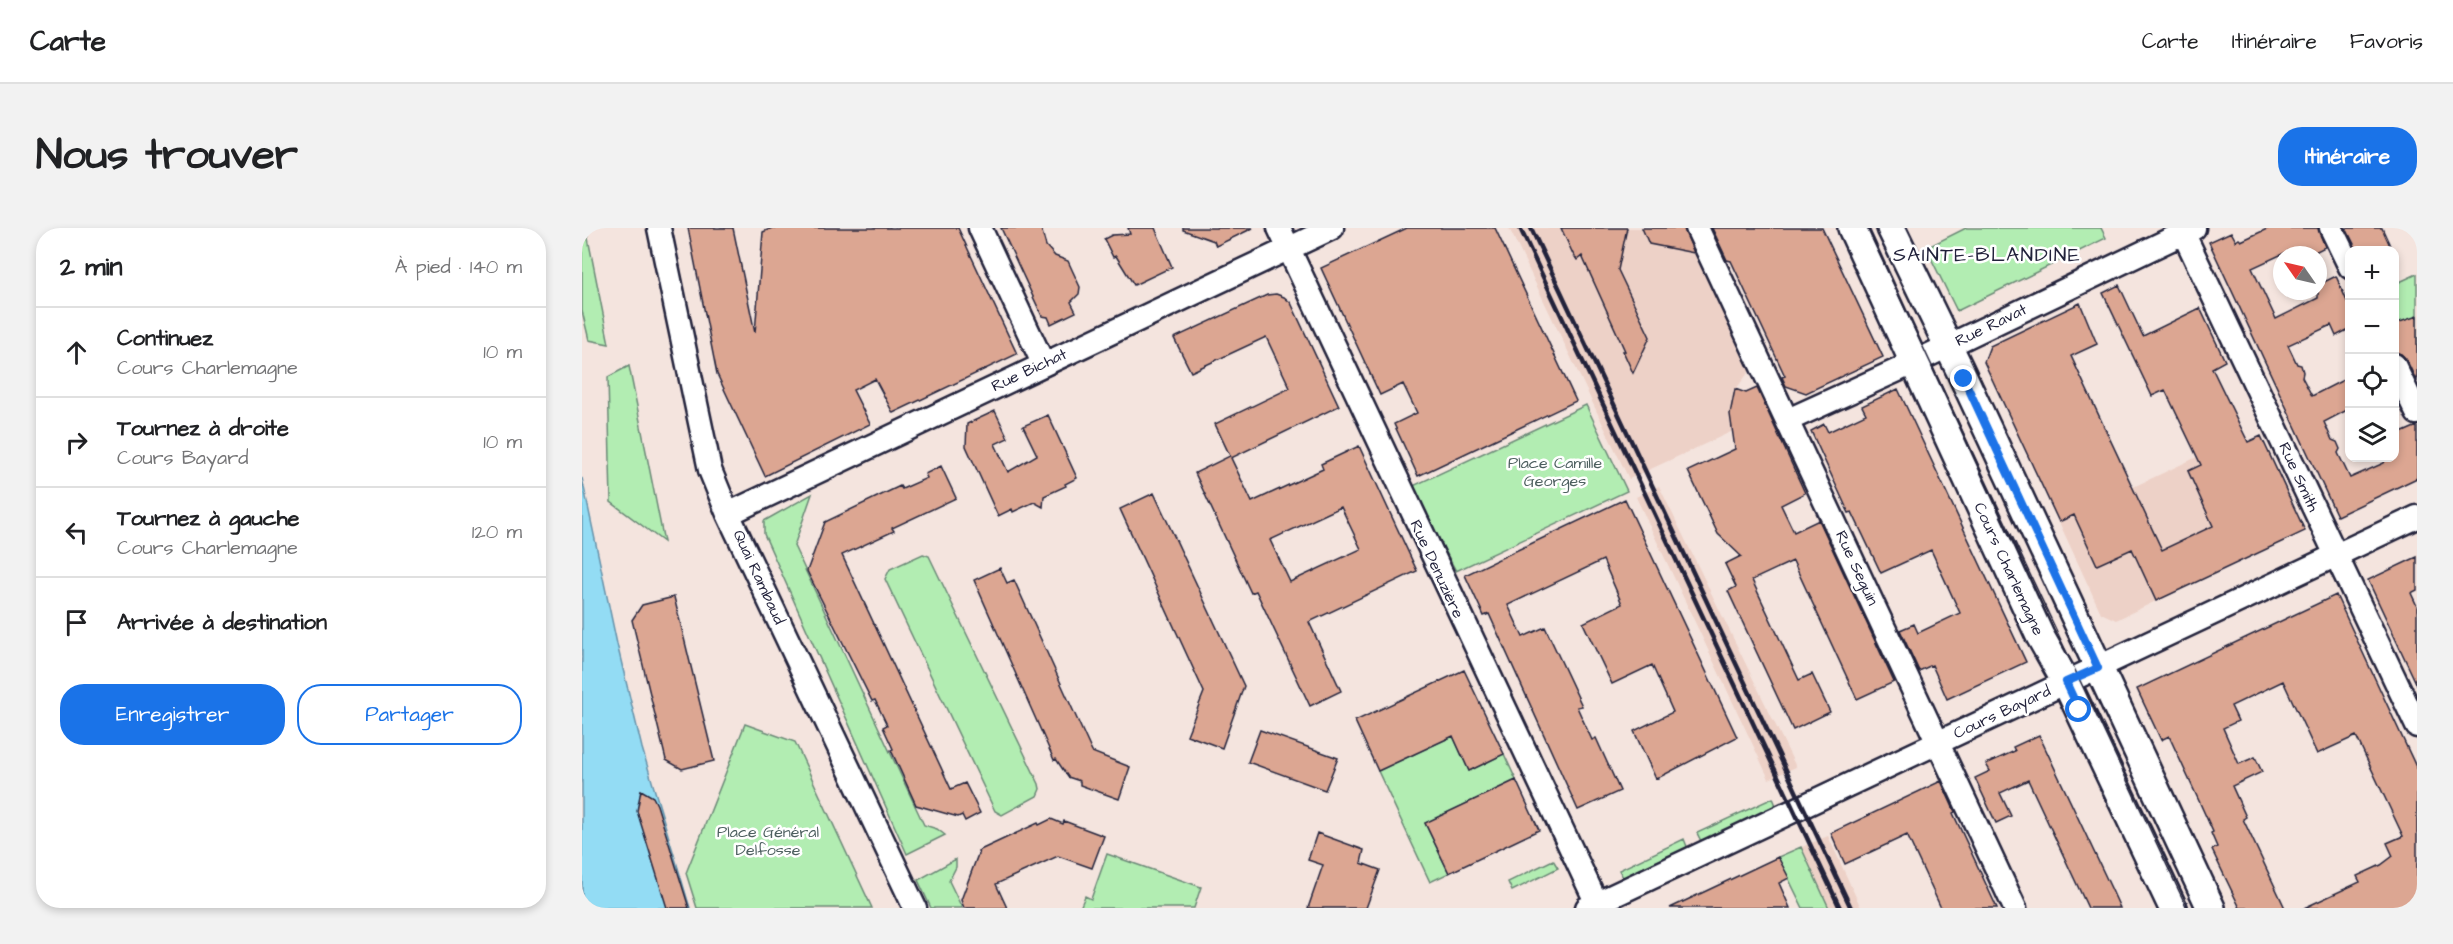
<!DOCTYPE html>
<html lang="fr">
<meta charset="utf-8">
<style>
body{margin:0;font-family:"Architects Daughter",sans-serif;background:#f2f2f2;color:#202124}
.controls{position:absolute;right:18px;top:18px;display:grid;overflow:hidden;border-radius:12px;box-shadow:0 3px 9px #0003}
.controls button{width:54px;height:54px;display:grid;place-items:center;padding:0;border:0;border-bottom:2px solid #e0e0e0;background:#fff;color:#202124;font:30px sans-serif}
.compass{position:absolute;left:1691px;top:18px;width:54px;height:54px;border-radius:50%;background:#fff;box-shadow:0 3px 9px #0003;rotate:304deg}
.stop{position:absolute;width:18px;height:18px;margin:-14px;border:4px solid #1a73e8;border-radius:50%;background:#fff}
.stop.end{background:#1a73e8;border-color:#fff;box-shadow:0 2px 6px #0008}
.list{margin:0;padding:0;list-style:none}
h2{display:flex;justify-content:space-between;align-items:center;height:78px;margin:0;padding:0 24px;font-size:26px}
h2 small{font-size:20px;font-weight:400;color:#757577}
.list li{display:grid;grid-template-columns:39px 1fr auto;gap:18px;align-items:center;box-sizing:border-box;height:90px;padding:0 24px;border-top:2px solid #e0e0e0}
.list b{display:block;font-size:22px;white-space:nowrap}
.list p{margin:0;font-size:20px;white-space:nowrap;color:#757577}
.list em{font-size:20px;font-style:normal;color:#757577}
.actions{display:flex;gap:12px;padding:18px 24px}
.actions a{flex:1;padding:14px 0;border:2px solid #1a73e8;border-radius:24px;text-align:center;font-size:21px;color:#1a73e8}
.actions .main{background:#1a73e8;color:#fff}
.icon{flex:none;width:33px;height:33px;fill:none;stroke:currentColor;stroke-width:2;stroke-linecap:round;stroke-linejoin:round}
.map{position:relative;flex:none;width:1835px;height:680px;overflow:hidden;border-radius:24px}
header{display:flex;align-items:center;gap:36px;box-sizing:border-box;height:84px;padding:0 30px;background:#fff;border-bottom:2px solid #e0e0e0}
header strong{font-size:28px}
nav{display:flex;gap:33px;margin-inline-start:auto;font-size:21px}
.intro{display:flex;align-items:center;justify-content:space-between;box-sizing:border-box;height:144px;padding:0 36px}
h1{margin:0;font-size:42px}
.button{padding:15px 27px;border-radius:24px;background:#1a73e8;color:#fff;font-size:21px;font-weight:700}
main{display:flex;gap:36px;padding:0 36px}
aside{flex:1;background:#fff;border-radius:24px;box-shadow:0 3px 9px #0003}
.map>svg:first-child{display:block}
</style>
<header>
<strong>Carte</strong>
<nav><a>Carte</a><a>Itinéraire</a><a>Favoris</a></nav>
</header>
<div class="intro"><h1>Nous trouver</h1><a class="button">Itinéraire</a></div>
<main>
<aside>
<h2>2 min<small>À pied · 140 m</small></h2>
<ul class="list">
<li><svg class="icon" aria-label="ahead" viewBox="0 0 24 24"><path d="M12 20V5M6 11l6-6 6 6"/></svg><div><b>Continuez</b><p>Cours Charlemagne</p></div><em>10 m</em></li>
<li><svg class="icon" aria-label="right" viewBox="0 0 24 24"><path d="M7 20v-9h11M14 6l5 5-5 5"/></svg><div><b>Tournez à droite</b><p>Cours Bayard</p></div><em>10 m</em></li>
<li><svg class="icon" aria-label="left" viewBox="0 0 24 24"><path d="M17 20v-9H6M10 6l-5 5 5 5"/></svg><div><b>Tournez à gauche</b><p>Cours Charlemagne</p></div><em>120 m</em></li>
<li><svg class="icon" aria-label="arrive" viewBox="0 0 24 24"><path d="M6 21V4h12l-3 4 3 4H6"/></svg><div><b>Arrivée à destination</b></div></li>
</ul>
<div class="actions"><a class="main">Enregistrer</a><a>Partager</a></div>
</aside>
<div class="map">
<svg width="1835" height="680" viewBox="0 0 1835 680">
<rect width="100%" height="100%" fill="#f4e4de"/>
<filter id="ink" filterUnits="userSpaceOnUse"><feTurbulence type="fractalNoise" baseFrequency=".0167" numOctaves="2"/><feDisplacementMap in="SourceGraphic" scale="12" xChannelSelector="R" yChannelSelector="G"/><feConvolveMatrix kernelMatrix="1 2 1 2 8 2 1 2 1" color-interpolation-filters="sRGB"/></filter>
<g filter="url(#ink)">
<path fill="#edd1c7" d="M 927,0 L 1103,0 L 1169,141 L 1154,161 L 1164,165 L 1178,159 L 1190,185 L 1047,251 Z
M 1615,229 L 1619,237 L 1606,244 L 1650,337 L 1534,392 L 1519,385 L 1477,294 Z
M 1077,258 L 1214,539 L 1187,551 L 1054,269 Z
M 1246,608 L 1279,680 L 1221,680 L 1196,629 Z"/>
<path fill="#b2edb2" stroke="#6a8876" stroke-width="1.5" d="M 0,0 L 4,0 L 27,116 L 7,112 L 0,83 Z
M 1384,0 L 1519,0 L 1524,10 L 1375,83 L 1344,20 Z
M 1835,46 L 1835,122 L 1821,128 C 1810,105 1813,81 1813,56 Z
M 47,138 L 82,314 L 29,274 L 26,149 Z
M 1004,177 L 1045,263 L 874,343 L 829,259 Z
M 230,266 L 212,318 L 342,597 L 355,601 L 363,607 L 325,626 L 182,306 L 182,293 Z
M 341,326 L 347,328 L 457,556 L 458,561 L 455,568 L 420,587 L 413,583 L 303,351 L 308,341 Z
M 163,496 L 213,514 L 290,680 L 115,680 L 104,645 Z
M 871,508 L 887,543 L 922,526 L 934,552 L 843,595 L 867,645 L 848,654 L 796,543 Z
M 1191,570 L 1195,580 L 1120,615 L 1115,605 Z
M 1102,611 L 1106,621 L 1042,651 L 1037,642 Z
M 1219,619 L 1247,680 L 1221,680 L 1196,629 Z
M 525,626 L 619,659 L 612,680 L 498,680 L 503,668 L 509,671 Z
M 374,631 L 374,639 L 367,653 L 380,680 L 349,680 L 336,652 Z
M 971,632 L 976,640 L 930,663 L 926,654 Z"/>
<path fill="#93dcf4" stroke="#6692aa" stroke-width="1.5" d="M 0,250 L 35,416 L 60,520 L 108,680 L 0,680 Z"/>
<path fill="#dca692" stroke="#22223b" stroke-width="1.5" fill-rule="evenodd" d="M 106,0 L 151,0 L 173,105 L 181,4 L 190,0 L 376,0 L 435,126 L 311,185 L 293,151 L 271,162 L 288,196 L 183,248 L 135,146 Z
M 419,0 L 459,0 L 464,18 L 473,28 L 486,33 L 498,59 L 497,66 L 489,74 L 494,84 L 469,96 L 466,89 L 460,88 Z
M 546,0 L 573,0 L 590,39 L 552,57 L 534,28 L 531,29 L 522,11 L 530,7 L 548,6 Z
M 601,0 L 671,0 L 634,18 L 632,13 L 601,2 Z
M 825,0 L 913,0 L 994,173 L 836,248 L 812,196 L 835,185 L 821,156 L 798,167 L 739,40 Z
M 979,0 L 1045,0 L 1036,42 L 1068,109 L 1051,145 L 1041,123 L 1043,123 L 1000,28 L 995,32 L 991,26 Z
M 1060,0 L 1102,0 L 1112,25 L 1067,16 Z
M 1130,0 L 1240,0 L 1301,129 L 1224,165 L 1204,158 L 1200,149 L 1203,148 L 1149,33 L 1145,32 Z
M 1687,0 L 1736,0 L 1743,19 L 1727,27 L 1712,27 L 1709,22 L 1670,40 L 1694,91 L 1736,70 L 1736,57 L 1754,48 L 1767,78 L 1767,101 L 1754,108 L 1749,97 L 1706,117 L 1715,136 L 1719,137 L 1721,144 L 1720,149 L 1730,168 L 1767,149 L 1767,181 L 1742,194 L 1750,212 L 1755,214 L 1758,221 L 1756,225 L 1768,250 L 1802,235 L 1804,230 L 1812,230 L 1812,208 L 1835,198 L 1835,250 L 1755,288 L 1627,14 L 1649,4 L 1654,13 L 1657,11 L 1659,13 Z
M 1764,0 L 1800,0 L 1810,22 L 1775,22 Z
M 1537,57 L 1561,108 L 1618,80 L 1643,133 L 1630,140 L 1666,214 L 1679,208 L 1723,303 L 1574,373 L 1550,321 L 1515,337 L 1492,287 L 1477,294 L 1402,134 L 1408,118 L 1498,75 L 1515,116 L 1489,128 L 1580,322 L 1631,298 L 1606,243 L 1619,237 L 1583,162 L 1570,168 L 1521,65 Z
M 694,66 L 702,69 L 709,75 L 757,178 L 649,230 L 670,274 L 741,241 L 739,236 L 777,218 L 835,343 L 727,394 L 759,463 L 728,478 L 674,363 L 669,365 L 613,245 L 648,228 L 633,196 L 708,160 L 684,109 L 609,144 L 592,110 L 685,67 ZM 759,279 L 779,321 L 708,354 L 688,312 Z
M 1835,88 L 1835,154 L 1824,131 L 1819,126 L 1812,124 L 1812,96 Z
M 1175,160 L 1223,265 L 1199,277 L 1212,304 L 1237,292 L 1312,454 L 1275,471 L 1211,333 L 1170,352 L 1217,452 L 1230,446 L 1248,484 L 1211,502 L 1146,363 L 1154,359 L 1143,336 L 1159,328 L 1136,306 L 1106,243 L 1153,221 L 1148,186 L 1153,161 L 1164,165 Z
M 1316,161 L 1444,434 L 1365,471 L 1350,437 L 1337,443 L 1318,402 L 1332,396 L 1336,405 L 1378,385 L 1349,322 L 1299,345 L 1270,284 L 1267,285 L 1264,279 L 1229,203 L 1242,196 L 1246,204 L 1284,186 L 1280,178 Z
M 413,183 L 426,210 L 413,216 L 426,244 L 455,227 L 441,198 L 466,187 L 495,250 L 483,256 L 484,258 L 462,268 L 461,279 L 452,274 L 431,284 L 430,281 L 416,288 L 384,218 L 385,196 Z
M 359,238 L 374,270 L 310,300 L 312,303 L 260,327 L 369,561 L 383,555 L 398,585 L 383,593 L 380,587 L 376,589 L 334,577 L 309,522 L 311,521 L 301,499 L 305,497 L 293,472 L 290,473 L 225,343 L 243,294 L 318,258 L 320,261 L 345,250 L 343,246 Z
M 572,265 L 662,458 L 640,520 L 605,507 L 622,464 L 538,281 Z
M 1043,271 L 1155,509 L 1074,551 L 1052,503 L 1091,484 L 1070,437 L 1030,456 L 1001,395 L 1040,376 L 1021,332 L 926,377 L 941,409 L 963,399 L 1000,478 L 995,479 L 1010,512 L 1014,510 L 1038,563 L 996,582 L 907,386 L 902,388 L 883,347 Z
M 1835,329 L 1835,362 L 1829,365 L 1835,378 L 1835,457 L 1786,352 Z
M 418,340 L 425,355 L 432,352 L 510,524 L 548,539 L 537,571 L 498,557 L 498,553 L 486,549 L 474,531 L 472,532 L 392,352 Z
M 1754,367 L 1835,541 L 1835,680 L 1722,680 L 1778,654 L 1775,648 L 1799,637 L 1811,628 L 1805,615 L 1821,608 L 1774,508 L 1735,526 L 1701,453 L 1649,478 L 1656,493 L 1641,500 L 1657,536 L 1673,529 L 1680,544 L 1650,558 L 1664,589 L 1661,591 L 1703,680 L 1658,680 L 1630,622 L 1635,619 L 1629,605 L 1631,604 L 1617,573 L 1587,508 L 1579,512 L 1555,461 Z
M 92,369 L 132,533 L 100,541 L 84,532 L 50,392 L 60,377 Z
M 882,442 L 922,526 L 887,543 L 871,508 L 796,543 L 773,493 Z
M 678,502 L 756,530 L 743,562 L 666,534 Z
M 1457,507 L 1529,660 L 1538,680 L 1506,680 L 1446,552 L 1418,565 L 1429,588 L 1414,595 L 1393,550 L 1408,543 L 1404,536 L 1433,523 L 1431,519 Z
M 934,552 L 957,602 L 867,645 L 843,595 Z
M 1359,553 L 1373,584 L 1371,585 L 1415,680 L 1359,680 L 1325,607 L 1263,636 L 1249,605 Z
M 59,562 L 71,569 L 75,577 L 107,680 L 85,680 L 55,583 Z
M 469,591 L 481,596 L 482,593 L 522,608 L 510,640 L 476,628 L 414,656 L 425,680 L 382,680 L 379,672 L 395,629 L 397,627 L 396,623 L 456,595 L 457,597 Z
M 735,605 L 782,622 L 779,635 L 798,642 L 784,680 L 726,680 L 741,637 L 726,632 Z
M 1196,629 L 1207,650 L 1197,655 L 1208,680 L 1088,680 Z"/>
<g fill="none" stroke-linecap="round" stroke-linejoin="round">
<defs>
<path id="minor" d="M 77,0 L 128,242 L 146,286 L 333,680
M 398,0 L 461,135
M 697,0 L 1017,680
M 1115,0 L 1433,680
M 1599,0 L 1835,498
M 1749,0 L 1768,39
M 1812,137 L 1835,185
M 1206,192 L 1316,142 L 1612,0
M 146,286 L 750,0
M 1005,680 L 1835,289"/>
<path id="tertiary" d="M 1270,0 L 1458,408 L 1484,454 L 1591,680
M 1309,0 L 1377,140 L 1629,680"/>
</defs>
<use href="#minor" stroke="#22223b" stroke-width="27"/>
<use href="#tertiary" stroke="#22223b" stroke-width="32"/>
<use href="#minor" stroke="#fff" stroke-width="22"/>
<use href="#tertiary" stroke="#fff" stroke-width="27"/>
<path stroke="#22223b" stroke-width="1.5" d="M 1285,0 L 1605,680"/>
<path stroke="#22223b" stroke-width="4.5" d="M 938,0 L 1258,680
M 949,0 L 1269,680"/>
</g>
</g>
<g fill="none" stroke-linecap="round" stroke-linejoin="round" filter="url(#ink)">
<path stroke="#1a73e8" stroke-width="8" d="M 1382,151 L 1516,440 L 1484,454 L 1497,482"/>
</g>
<g text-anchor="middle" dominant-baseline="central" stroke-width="5" stroke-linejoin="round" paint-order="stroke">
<g font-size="16" fill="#22223b" stroke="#fff">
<text transform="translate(1409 97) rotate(-26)">Rue Ravat</text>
<text transform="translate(447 142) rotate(-25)">Rue Bichat</text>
<text transform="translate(1717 249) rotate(65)">Rue Smith</text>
<text transform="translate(1275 340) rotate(65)">Rue Seguin</text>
<text transform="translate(855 341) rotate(65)">Rue Denuzière</text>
<text transform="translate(1427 341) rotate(65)">Cours Charlemagne</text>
<text transform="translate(177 349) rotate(65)">Quai Rambaud</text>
<text transform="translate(1420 484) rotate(-25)">Cours Bayard</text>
</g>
<g font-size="16" fill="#4d5f5f" stroke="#fff">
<text x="973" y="235">Place Camille<tspan x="973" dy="18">Georges</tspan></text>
<text x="186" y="604">Place Général<tspan x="186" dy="18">Delfosse</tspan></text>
</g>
<g font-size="20" letter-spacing="1.5" fill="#22223b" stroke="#fff">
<text x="1405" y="27">SAINTE-BLANDINE</text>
</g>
</g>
</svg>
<div class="controls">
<button>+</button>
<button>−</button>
<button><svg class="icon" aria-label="locate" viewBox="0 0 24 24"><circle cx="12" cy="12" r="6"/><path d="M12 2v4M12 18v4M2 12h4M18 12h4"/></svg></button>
<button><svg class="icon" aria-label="layers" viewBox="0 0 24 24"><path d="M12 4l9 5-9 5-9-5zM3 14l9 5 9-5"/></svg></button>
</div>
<svg class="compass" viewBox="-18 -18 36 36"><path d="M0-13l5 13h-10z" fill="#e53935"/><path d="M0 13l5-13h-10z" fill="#757577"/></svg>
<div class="stop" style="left:1497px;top:482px"></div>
<div class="stop end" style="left:1382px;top:151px"></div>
</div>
</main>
